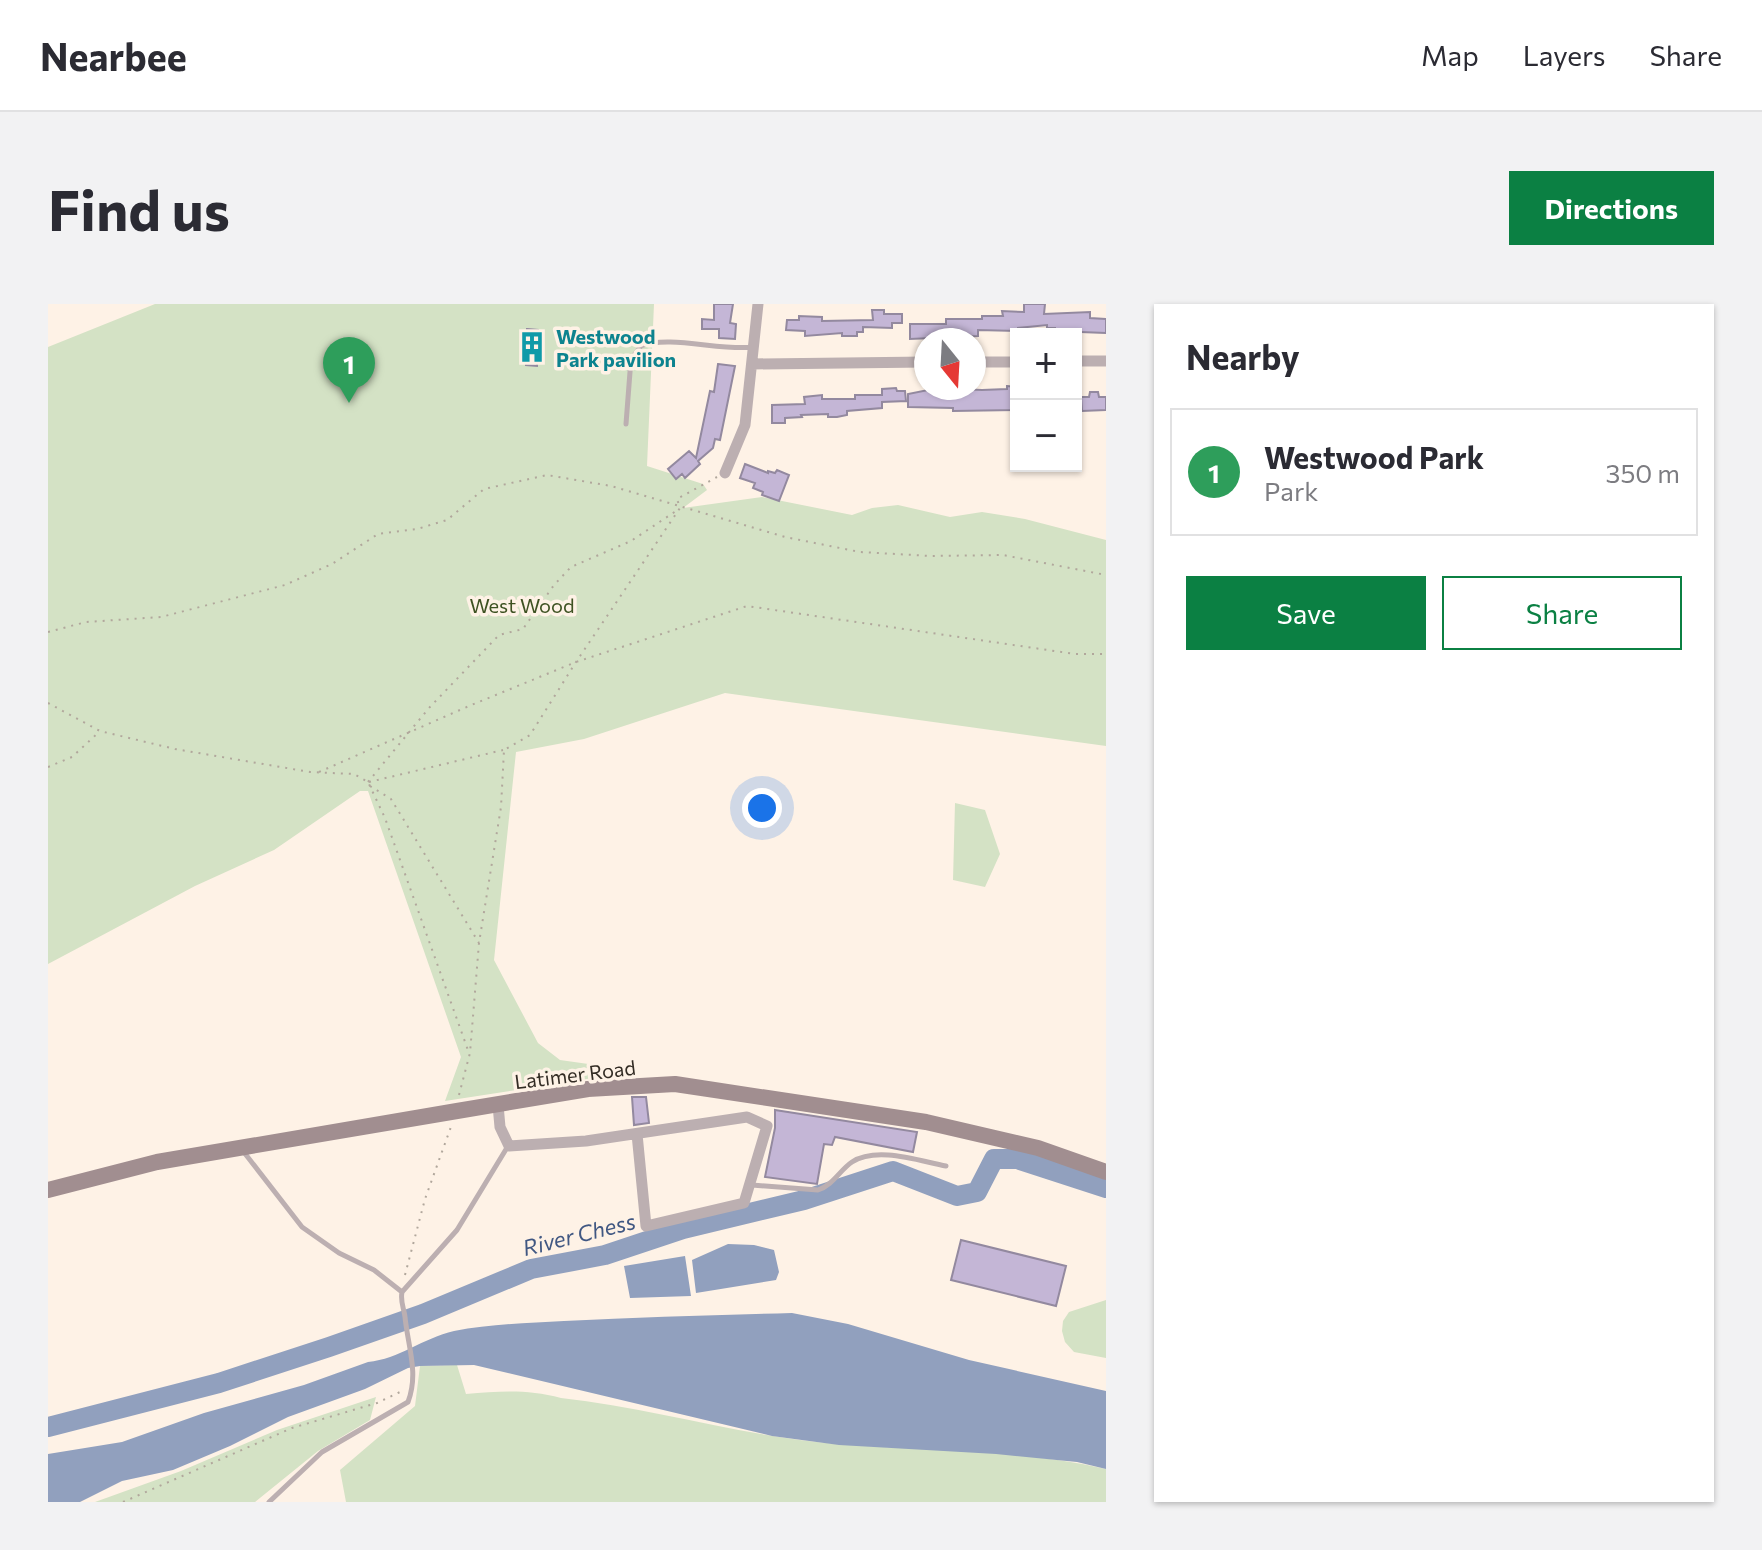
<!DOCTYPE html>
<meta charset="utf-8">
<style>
body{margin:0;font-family:Commissioner,sans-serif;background:#f2f2f3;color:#2b2b33}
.controls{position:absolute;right:24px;top:24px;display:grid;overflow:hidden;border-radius:0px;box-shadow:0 2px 6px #0004}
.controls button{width:72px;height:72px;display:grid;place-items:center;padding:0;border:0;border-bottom:2px solid #e1e1e2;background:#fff;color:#2b2b33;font:40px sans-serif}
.compass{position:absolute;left:866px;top:24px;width:72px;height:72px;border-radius:50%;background:#fff;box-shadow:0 2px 6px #0004;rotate:162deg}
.you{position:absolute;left:714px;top:504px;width:28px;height:28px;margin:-20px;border:6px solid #fff;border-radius:50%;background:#1a73e8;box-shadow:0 0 0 12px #1a73e833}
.badge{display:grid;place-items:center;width:52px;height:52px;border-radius:50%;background:#0b8043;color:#fff;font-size:26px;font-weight:700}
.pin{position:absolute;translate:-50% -66px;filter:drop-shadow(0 2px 4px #0008)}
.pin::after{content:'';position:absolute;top:42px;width:28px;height:24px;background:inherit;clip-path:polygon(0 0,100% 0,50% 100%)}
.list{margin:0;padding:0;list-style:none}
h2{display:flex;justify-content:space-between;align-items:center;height:104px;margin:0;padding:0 32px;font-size:34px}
h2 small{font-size:26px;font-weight:400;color:#7c7c81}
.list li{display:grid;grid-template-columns:52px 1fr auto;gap:24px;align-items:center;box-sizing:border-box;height:128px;margin:0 16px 16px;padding:0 16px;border:2px solid #e1e1e2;border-radius:0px}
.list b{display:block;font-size:30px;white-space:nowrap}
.list p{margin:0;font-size:26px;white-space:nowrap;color:#7c7c81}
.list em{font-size:26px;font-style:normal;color:#7c7c81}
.actions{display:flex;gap:16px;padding:24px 32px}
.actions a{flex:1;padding:18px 0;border:2px solid #0b8043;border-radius:0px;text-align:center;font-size:28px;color:#0b8043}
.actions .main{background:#0b8043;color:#fff}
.map{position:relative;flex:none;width:1058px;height:1198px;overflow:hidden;border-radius:0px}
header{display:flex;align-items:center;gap:48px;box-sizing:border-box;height:112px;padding:0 40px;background:#fff;border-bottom:2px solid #e1e1e2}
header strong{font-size:38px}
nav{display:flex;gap:44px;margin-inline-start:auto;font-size:28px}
.intro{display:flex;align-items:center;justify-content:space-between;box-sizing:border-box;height:192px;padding:0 48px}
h1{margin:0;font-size:56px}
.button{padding:20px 36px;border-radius:0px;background:#0b8043;color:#fff;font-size:28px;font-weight:700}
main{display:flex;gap:48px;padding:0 48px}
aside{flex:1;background:#fff;border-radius:0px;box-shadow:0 2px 6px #0004}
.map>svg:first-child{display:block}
</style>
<header>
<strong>Nearbee</strong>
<nav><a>Map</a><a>Layers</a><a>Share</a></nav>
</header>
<div class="intro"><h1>Find us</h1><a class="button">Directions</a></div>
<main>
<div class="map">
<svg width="1058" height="1198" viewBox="0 0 1058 1198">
<rect width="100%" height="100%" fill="#fef2e6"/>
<path fill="#d4e2c5" d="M 107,0 L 606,0 L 599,162 L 655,180 L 659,186 L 635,204 L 714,193 L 804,211 L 824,204 L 850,201 L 902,213 L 934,208 L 977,215 L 1058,236 L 1058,442 L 677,389 L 536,435 L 468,448 L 446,656 L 490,739 L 512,756 L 590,767 L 397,797 L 413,753 L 320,487 L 312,487 L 226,546 L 147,582 L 0,660 L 0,43 Z
M 907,499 L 937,506 L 952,550 L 937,583 L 905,576 Z
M 1058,996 L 1058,1054 L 1026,1048 L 1017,1038 L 1014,1027 L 1015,1017 L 1021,1008 Z
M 409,1061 L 418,1090 C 452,1087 480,1085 513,1094 C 606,1104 697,1133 790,1140 C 879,1147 970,1145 1058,1165 L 1058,1198 L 298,1198 L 292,1166 L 367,1102 L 372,1062 Z
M 328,1093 L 322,1116 L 270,1147 L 207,1198 L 47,1198 L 133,1167 L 229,1126 Z"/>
<path fill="#91a0be" d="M 680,940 L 706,941 L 726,946 L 731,968 L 728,976 L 648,989 L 644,956 Z
M 637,952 L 643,992 L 582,994 L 576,962 Z
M 744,1009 L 800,1020 L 921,1056 L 1058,1087 L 1058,1165 L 1029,1158 L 948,1150 L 791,1141 L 724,1132 L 426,1061 L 372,1062 L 360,1064 L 317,1085 L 240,1113 L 182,1142 L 125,1166 L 74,1177 L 32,1198 L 0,1198 L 0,1150 L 74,1138 L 156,1109 L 256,1081 L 320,1058 C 351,1055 375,1034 406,1027 C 441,1020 480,1019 516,1017 C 592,1013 668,1011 744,1009 Z"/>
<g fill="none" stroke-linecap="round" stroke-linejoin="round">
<path stroke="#91a0be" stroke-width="20" d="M 0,1123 L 171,1079 L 281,1043 L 375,1010 L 483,965 L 557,951 L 635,925 L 756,896 L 845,867 L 909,892 L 929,888 L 946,855 L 969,855 L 1058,884"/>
</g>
<path fill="#c4b6d6" stroke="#93899f" stroke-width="2" d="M 666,0 L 685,0 L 682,19 L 688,20 L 687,35 L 671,34 L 671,25 L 654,25 L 654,15 L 666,16 Z
M 976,0 L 997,0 L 996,10 L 1042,8 L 1042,14 L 1058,15 L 1058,29 L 1007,27 L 1007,24 L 999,24 L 999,21 L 970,24 L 970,27 L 930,26 L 930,32 L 862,35 L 862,20 L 898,20 L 898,15 L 934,15 L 934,12 L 955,12 L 954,7 L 976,8 Z
M 824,6 L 836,6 L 836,10 L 854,10 L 854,19 L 844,19 L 844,24 L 815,23 L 815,28 L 809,28 L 809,32 L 794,32 L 794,29 L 757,32 L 757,27 L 738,26 L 739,16 L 751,16 L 751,12 L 774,13 L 774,17 L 825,16 Z
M 479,25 L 490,26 L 489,62 L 478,61 Z
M 670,60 L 687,62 L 672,136 L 667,135 L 665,144 L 650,157 L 652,160 L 637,174 L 634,170 L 628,175 L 620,165 L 641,147 L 648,154 L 662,87 L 666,88 Z
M 959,82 L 968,83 L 967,106 L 905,107 L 905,104 L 860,103 L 860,90 L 890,84 L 934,86 L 959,85 Z
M 848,84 L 849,87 L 857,87 L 858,97 L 834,98 L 834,104 L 799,107 L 799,111 L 789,113 L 780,113 L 780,110 L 753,111 L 754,113 L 737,114 L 737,119 L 724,119 L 724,101 L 757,100 L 756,93 L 774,91 L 774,95 L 807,95 L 807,91 L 834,91 L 834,85 Z
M 1042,88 L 1050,88 L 1051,93 L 1058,93 L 1058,106 L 1034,107 L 1033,93 L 1041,93 Z
M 697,160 L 720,169 L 720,167 L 727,169 L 729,166 L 741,171 L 731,197 L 714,191 L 715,188 L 705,184 L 707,179 L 692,174 Z
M 584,793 L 598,793 L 601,819 L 586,821 Z
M 727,806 L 869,828 L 865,848 L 787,833 L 784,841 L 776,840 L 769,880 L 717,873 L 727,824 Z
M 913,936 L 1018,962 L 1008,1002 L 903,976 Z"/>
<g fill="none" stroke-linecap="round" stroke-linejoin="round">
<path stroke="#b1a79c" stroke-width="2" stroke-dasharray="2 6" stroke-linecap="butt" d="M 0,328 L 38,318 L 113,313 L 237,281 L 284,260 L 330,230 L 369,225 L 399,216 L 436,185 L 499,171 L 563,182 L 737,233 L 812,248 L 883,252 L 955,251 L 1058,271
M 0,399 L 52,427 L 127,445 L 262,468 L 306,470 L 320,478 L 337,514 L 421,749
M 0,463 L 24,453 L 51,428
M 271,468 L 421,402 L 528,358 L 699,302 L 1027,350 L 1058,350
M 320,478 L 381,404 L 451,331 L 475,325 L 506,281 L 523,263 L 583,237 L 631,205
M 321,478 L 455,446
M 322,482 L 343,495 L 431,639
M 411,791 L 422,749 L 431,639 L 453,503 L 456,446 L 482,431 L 528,358 L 632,204 L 629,195 L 669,173
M 357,971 L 377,895 L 404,820
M 75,1198 L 244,1124 L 329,1099 L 352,1088"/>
<path stroke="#bcafb1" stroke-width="5" d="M 578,120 L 583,55 L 593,42 C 621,31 673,47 705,43
M 195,847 L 254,923 L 291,949 L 326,966 L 354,988
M 704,881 L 770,886 C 785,881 792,866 804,858 C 829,842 871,857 898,862
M 221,1198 L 274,1148 L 360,1098 C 371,1069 360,1043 357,1013 C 356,1004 352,998 354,988 L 409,926 L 460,842"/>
<path stroke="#bcafb1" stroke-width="11" d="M 1028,57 L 1058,57
M 926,58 L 968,58
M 704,60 L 878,58
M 677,169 L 697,121 L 710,0
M 450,801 L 452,823 L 461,842 L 538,837 L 699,813 L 719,822 L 696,899 L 598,922 L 589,830"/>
<path stroke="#a18e90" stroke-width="16" d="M 0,886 L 109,858 L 409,807 L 540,785 L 627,780 L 878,818 L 990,844 L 1058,868"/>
</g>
<defs>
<symbol id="building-bare" viewBox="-9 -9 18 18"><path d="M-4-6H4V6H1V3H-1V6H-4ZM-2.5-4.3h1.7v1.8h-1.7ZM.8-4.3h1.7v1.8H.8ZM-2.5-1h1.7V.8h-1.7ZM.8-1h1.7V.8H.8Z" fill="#0f9aa8" stroke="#fef2e6" stroke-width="2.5" paint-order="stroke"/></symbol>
</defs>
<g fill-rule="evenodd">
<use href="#building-bare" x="462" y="21" width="44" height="44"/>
</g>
<g text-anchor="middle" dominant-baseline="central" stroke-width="7" stroke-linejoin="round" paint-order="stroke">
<g font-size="20" font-weight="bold" fill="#0d838f" stroke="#fef2e6" text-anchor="start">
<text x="508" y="32">Westwood<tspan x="508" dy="23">Park pavilion</tspan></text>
</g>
<g font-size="20" fill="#3e5222" stroke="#fef2e6">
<text x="474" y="301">West Wood</text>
</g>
<g font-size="20" fill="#332c24" stroke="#fef2e6">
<text transform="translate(527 770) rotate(-7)">Latimer Road</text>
</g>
<g font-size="22" font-style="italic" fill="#405782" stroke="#fef2e6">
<text transform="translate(531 930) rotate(-14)">River Chess</text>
</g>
</g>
</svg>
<div class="controls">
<button>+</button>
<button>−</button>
</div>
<svg class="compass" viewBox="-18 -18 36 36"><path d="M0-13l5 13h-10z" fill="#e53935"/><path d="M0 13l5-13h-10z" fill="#7c7c81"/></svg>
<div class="you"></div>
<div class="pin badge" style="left:301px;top:99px;background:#2e9e5b">1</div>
</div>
<aside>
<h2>Nearby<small></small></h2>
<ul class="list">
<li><span class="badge" style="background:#2e9e5b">1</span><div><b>Westwood Park</b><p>Park</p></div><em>350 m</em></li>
</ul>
<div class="actions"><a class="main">Save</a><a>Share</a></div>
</aside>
</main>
